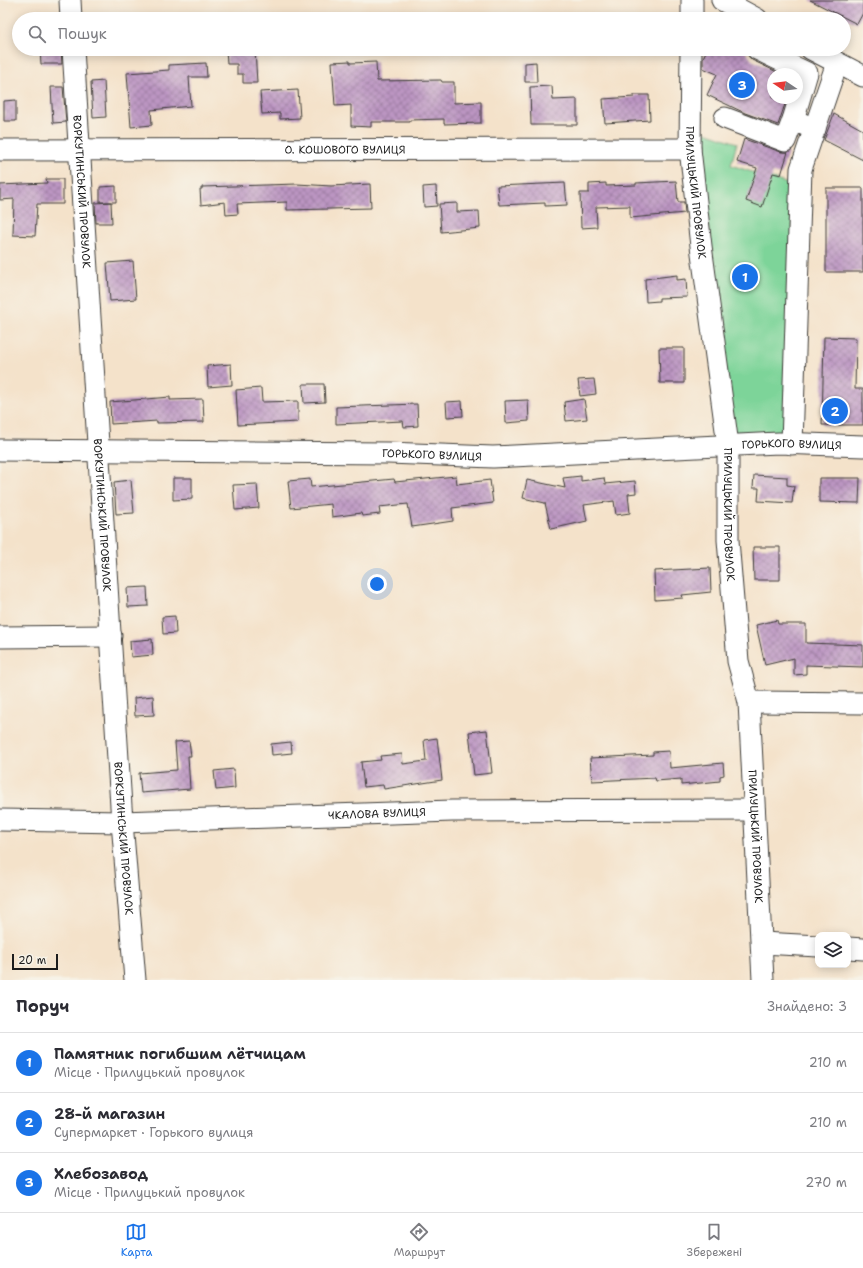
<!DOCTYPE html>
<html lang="uk">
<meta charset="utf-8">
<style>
body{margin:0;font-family:"Shantell Sans",sans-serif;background:#f2f2f3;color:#2b2b33}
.controls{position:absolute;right:12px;bottom:12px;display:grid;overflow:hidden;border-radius:8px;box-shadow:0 2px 10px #0003}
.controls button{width:36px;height:36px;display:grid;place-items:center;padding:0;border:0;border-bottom:1px solid #e1e1e2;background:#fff;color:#2b2b33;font:20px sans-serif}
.compass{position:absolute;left:767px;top:68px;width:36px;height:36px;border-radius:50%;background:#fff;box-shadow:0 2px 10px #0003;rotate:283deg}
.scale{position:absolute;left:12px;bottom:10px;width:46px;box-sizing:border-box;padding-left:4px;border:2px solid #1c1c1c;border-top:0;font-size:11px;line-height:14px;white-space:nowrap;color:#1c1c1c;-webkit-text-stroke:3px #f7f3e8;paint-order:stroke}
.you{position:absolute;left:377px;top:584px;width:14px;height:14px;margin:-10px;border:3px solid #fff;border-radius:50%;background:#1a73e8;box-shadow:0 0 0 6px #1a73e833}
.badge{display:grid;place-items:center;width:26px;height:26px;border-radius:50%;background:#1a73e8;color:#fff;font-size:13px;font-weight:700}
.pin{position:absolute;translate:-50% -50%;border:2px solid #fff;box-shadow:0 1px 4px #0006}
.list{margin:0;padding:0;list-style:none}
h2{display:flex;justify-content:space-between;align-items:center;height:52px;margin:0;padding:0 16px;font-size:17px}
h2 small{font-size:13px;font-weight:400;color:#7c7c81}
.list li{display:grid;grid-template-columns:26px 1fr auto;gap:12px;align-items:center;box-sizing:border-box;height:60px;padding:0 16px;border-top:1px solid #e1e1e2}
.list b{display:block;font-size:15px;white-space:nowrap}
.list p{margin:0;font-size:13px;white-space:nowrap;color:#7c7c81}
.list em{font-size:13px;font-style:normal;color:#7c7c81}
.icon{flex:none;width:22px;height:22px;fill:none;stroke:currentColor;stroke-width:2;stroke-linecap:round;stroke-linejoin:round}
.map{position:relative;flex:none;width:863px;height:980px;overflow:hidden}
.search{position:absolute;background:#fff;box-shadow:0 2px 10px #0003;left:12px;right:12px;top:12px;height:44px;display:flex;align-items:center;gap:10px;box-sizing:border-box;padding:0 14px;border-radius:22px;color:#7c7c81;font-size:15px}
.sheet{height:232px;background:#fff}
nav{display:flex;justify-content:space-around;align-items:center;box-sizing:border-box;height:56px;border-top:1px solid #e1e1e2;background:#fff;font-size:11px;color:#7c7c81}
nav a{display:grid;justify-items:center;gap:2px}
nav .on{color:#1a73e8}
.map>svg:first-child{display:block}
</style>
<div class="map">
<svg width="863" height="980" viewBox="0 0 863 980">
<defs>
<pattern id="building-cross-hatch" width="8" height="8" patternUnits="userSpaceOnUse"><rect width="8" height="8" fill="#bc95c2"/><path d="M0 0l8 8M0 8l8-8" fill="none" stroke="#98799d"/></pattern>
</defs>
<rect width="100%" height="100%" fill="#f7f3e8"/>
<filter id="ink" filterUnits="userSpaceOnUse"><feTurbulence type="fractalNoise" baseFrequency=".025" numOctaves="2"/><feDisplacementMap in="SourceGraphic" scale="8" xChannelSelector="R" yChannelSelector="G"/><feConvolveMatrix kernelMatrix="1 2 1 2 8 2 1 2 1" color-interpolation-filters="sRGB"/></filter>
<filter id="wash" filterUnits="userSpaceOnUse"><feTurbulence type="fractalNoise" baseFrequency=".012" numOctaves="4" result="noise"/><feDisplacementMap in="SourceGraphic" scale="16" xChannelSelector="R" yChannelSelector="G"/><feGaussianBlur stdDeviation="0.9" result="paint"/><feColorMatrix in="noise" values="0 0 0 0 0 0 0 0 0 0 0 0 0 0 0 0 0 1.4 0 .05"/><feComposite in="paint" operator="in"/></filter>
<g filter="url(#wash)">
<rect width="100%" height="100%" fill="#f4e2ca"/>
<path fill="#7dd499" stroke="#4c785a" d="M 697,129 L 737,143 L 731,165 L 794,186 L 787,434 L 733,433 Z"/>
<g id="blocks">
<path fill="url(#building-cross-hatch)" d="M 810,0 L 863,0 L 863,13 L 857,24 Z
M 40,49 L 61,49 L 62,64 L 41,64 Z
M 226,49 L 255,49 L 257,83 L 243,83 L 243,74 L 237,74 L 237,64 L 227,64 Z
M 707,49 L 741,49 L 745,51 L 752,60 L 781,74 L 773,74 L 773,98 L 787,98 L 778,125 L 745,113 L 707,95 L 717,74 L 703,68 L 703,58 Z
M 350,61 L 350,63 L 376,62 L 377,81 L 441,80 L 442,82 L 454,82 L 454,103 L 481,102 L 481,123 L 444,124 L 444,119 L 410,120 L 410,122 L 371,122 L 371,127 L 351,126 L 351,105 L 335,106 L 332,62 Z
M 536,62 L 537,82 L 525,82 L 525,63 Z
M 206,63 L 207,77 L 189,77 L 191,106 L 151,110 L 152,125 L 131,127 L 127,73 L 169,70 L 169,65 Z
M 104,81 L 106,117 L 93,118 L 91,82 Z
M 552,86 L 553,100 L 577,99 L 577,125 L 531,125 L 530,87 Z
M 51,87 L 63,87 L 66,122 L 53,123 Z
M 298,90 L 300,118 L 280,119 L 280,113 L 262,114 L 260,92 Z
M 634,95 L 649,95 L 650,120 L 605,123 L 603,99 L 634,97 Z
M 16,100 L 16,121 L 4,121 L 4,101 Z
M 834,114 L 863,130 L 863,160 L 824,140 Z
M 744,139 L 781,152 L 788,152 L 781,175 L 773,173 L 762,207 L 746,201 L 757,168 L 737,162 Z
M 46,179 L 63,179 L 63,204 L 37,204 L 35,236 L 13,235 L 14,199 L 0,200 L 0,185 L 47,183 Z
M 676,181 L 678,202 L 684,202 L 685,213 L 630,218 L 630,206 L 596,207 L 597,227 L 581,228 L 580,193 L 589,193 L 589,184 L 606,183 L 606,186 L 636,185 L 636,183 Z
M 565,183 L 567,205 L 545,206 L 545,203 L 499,205 L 497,186 Z
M 297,184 L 331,186 L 370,184 L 371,208 L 287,210 L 287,202 L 237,204 L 238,214 L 226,215 L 225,202 L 201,205 L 200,189 L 202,189 L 202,187 Z
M 116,186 L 116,202 L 100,202 L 100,187 Z
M 436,186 L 437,206 L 424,207 L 423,187 Z
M 826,188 L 863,188 L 863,272 L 826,272 Z
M 111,202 L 112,223 L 96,223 L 95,203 Z
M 457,203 L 457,212 L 479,211 L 480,228 L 441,232 L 439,204 Z
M 133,261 L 136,299 L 110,301 L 107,263 Z
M 677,275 L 677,280 L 686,279 L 687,297 L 659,298 L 659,301 L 646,302 L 645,279 Z
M 824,337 L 856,338 L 855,389 L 863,389 L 863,425 L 822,425 Z
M 659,348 L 684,348 L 684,383 L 660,383 Z
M 231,364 L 232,385 L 208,387 L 207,366 Z
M 594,379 L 596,394 L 580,396 L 578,380 Z
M 303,384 L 324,384 L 325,402 L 304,403 Z
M 261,388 L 262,402 L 298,401 L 298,422 L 238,425 L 236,390 Z
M 170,397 L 170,400 L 203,399 L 204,422 L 157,423 L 157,421 L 111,424 L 110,402 Z
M 584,399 L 587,419 L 566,421 L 564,402 Z
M 528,400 L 529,421 L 506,423 L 505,401 Z
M 462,401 L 463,416 L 447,417 L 446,402 Z
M 417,404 L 418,426 L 404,427 L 403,421 L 336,424 L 336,407 Z
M 754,475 L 787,477 L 787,485 L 794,486 L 792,503 L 758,501 L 759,488 L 753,488 Z
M 456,476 L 457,484 L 490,480 L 493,503 L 452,508 L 453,521 L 412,527 L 408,504 L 379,507 L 380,514 L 362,516 L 361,513 L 332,517 L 331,504 L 291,508 L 288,481 L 310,479 L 311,487 L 394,479 L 395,482 Z
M 581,476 L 581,481 L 604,478 L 605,484 L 635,481 L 636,493 L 628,494 L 630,513 L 616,515 L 614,501 L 584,505 L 587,521 L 551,529 L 545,503 L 523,498 L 527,480 L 565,488 L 563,478 Z
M 173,478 L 192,478 L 192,499 L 173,500 Z
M 819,478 L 860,478 L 859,503 L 819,502 Z
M 131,480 L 134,513 L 116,514 L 114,482 Z
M 257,484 L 259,508 L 235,510 L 233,485 Z
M 753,547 L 780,547 L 780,580 L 754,580 Z
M 710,568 L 711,592 L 682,595 L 683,598 L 655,600 L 654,571 Z
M 147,587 L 148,606 L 128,607 L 127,588 Z
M 175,616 L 176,633 L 163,634 L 162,617 Z
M 777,620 L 778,624 L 806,624 L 806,643 L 863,645 L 863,667 L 806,665 L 806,674 L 794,675 L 794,658 L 765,665 L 756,625 Z
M 152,639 L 153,655 L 131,657 L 130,641 Z
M 153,696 L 154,715 L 135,716 L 134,698 Z
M 487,730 L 492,773 L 474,775 L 469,732 Z
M 437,738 L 442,780 L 384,789 L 383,785 L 364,787 L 361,762 L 381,760 L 380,756 L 402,754 L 403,764 L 426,761 L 424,740 Z
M 189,741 L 191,756 L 188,756 L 190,789 L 141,793 L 139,773 L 177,770 L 175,742 Z
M 291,742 L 292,753 L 272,755 L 271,744 Z
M 669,751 L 670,768 L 723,763 L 724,775 L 720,776 L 720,781 L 681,785 L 681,779 L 656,781 L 655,778 L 592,781 L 590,758 L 653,755 L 653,752 Z
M 234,769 L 235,788 L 216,790 L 214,771 Z"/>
</g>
</g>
<g filter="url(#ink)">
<use href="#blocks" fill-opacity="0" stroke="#3c3a36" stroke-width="1"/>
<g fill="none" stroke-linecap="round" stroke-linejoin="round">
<defs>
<g id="minor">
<path d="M 70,0 L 71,19"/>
<path d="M 722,0 L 757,19"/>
<path d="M 692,19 L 692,0"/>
<path id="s1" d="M 73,49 L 122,822 L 135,980"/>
<path id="s2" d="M 691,49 L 690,149 L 701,246 L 728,445 L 728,540 L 738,661 L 749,702 L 763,980"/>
<path d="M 757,49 L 807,73 L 793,120"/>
<path d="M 811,49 L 863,76"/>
<path d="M 725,118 L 785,141 L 793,120 L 815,129"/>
<path id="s3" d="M 0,150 L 690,149"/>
<path d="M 792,444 L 801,169 L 837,63"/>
<path id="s4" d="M 0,450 L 388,453 L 493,457 L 779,443 L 863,446"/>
<path d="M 0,637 L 111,636"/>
<path d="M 749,702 L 863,703"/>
<path id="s5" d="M 0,820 L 122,822 L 452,811 L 754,810"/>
<path d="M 762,943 L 818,946"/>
<path d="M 848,948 L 863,949"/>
</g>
</defs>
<use href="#minor" stroke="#3c3a36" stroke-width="23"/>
<use href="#minor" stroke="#fff" stroke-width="21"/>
</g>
</g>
<g text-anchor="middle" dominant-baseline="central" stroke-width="3.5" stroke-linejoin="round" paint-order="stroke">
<g font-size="11" fill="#1c1c1c" stroke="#f7f3e8">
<text stroke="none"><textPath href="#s3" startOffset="345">О. КОШОВОГО ВУЛИЦЯ</textPath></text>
<text stroke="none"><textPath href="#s1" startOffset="143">ВОРКУТИНСЬКИЙ ПРОВУЛОК</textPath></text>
<text stroke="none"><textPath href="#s2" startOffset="144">ПРИЛУЦЬКИЙ ПРОВУЛОК</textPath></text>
<text stroke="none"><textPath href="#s4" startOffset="792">ГОРЬКОГО ВУЛИЦЯ</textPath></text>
<text stroke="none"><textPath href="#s4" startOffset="432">ГОРЬКОГО ВУЛИЦЯ</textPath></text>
<text stroke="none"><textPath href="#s2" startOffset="468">ПРИЛУЦЬКИЙ ПРОВУЛОК</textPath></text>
<text stroke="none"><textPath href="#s1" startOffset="467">ВОРКУТИНСЬКИЙ ПРОВУЛОК</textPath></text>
<text stroke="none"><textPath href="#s5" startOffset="377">ЧКАЛОВА ВУЛИЦЯ</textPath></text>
<text stroke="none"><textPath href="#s2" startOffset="792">ПРИЛУЦЬКИЙ ПРОВУЛОК</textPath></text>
<text stroke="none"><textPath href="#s1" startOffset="791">ВОРКУТИНСЬКИЙ ПРОВУЛОК</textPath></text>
</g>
</g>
</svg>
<div class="controls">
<button><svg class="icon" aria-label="layers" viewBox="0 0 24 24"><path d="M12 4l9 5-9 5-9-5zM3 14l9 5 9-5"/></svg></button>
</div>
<svg class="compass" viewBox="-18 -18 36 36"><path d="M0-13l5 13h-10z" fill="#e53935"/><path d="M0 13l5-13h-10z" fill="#7c7c81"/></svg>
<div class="scale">20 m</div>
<div class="you"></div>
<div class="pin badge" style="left:745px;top:277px">1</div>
<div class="pin badge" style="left:835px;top:411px">2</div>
<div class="pin badge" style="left:742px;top:85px">3</div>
<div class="search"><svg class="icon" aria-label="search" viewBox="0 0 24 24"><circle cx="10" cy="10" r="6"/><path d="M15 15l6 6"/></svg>Пошук</div>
</div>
<section class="sheet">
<h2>Поруч<small>Знайдено: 3</small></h2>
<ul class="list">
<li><span class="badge">1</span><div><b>Памятник погибшим лётчицам</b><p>Місце · Прилуцький провулок</p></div><em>210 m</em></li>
<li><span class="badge">2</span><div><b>28-й магазин</b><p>Супермаркет · Горького вулиця</p></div><em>210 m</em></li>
<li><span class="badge">3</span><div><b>Хлебозавод</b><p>Місце · Прилуцький провулок</p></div><em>270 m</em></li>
</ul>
</section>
<nav>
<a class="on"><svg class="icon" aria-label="map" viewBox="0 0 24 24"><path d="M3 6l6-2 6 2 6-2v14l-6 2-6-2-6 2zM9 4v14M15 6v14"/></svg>Карта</a>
<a><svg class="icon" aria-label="directions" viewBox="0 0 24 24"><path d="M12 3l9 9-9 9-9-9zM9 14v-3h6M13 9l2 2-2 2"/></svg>Маршрут</a>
<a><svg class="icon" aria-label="saved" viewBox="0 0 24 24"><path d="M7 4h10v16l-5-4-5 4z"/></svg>Збережені</a>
</nav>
